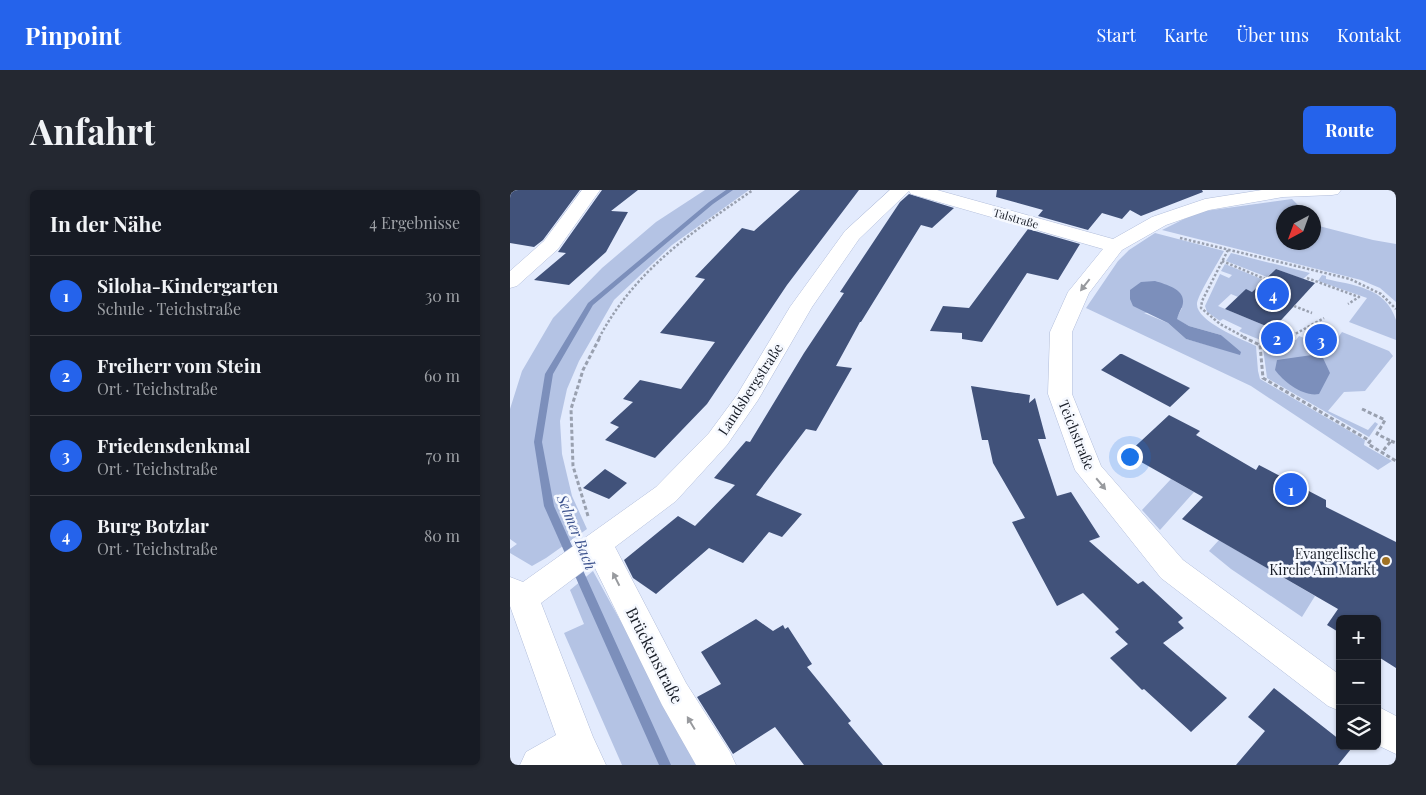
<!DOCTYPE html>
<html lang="de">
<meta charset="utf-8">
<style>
body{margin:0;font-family:"Playfair Display",serif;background:#242831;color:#f1f3f6}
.controls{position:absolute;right:15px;bottom:15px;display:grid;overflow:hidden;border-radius:8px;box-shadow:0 1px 4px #0004}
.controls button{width:45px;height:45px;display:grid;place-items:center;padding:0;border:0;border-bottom:1px solid #363941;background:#171b24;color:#f1f3f6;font:25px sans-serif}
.compass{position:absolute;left:766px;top:15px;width:45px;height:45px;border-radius:50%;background:#171b24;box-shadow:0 1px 4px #0004;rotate:221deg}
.you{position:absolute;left:619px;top:266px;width:18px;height:18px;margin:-12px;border:4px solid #fff;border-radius:50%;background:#1a73e8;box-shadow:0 0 0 8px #1a73e833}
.badge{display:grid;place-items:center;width:32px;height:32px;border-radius:50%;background:#2563eb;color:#fff;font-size:16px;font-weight:700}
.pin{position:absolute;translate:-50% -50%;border:2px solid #fff;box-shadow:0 1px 5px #0006}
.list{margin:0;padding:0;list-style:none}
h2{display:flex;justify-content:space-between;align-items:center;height:65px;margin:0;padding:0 20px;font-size:21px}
h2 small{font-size:16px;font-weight:400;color:#9ea1a6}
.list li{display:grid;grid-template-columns:32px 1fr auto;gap:15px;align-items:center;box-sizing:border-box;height:80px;padding:0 20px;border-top:1px solid #363941}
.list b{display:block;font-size:19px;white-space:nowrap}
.list p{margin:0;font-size:16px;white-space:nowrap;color:#9ea1a6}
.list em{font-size:16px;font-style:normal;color:#9ea1a6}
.icon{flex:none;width:28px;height:28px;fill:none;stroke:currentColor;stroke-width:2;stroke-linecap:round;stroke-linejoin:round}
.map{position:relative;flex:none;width:886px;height:575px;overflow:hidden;border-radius:8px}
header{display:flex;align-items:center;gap:30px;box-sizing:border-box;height:70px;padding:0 25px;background:#2563eb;color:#fff}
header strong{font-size:24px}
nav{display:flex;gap:28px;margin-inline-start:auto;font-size:18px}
.intro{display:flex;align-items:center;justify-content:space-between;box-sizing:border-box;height:120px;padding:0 30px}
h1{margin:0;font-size:35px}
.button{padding:12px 22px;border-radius:8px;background:#2563eb;color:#fff;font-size:18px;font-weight:700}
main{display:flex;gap:30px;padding:0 30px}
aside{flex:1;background:#171b24;border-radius:8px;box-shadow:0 1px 4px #0004}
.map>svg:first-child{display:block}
</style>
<header>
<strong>Pinpoint</strong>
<nav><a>Start</a><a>Karte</a><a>Über uns</a><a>Kontakt</a></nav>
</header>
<div class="intro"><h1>Anfahrt</h1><a class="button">Route</a></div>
<main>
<aside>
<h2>In der Nähe<small>4 Ergebnisse</small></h2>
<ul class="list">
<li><span class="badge">1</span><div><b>Siloha-Kindergarten</b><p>Schule · Teichstraße</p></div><em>30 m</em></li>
<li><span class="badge">2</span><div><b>Freiherr vom Stein</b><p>Ort · Teichstraße</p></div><em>60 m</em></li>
<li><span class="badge">3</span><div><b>Friedensdenkmal</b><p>Ort · Teichstraße</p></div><em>70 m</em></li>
<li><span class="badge">4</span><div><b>Burg Botzlar</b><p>Ort · Teichstraße</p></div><em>80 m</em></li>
</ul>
</aside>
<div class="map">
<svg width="886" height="575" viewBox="0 0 886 575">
<rect width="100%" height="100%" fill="#e3ebfd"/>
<path fill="#b4c3e4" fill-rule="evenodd" d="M 195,0 L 239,0 L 162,55 L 104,110 L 69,171 L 57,199 L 50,231 L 52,264 L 62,306 L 77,339 L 36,368 L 22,376 L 0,363 L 0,359 L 7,354 L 0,349 L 0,219 L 12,181 L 43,128 L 92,78 L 146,32 Z
M 782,9 L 795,22 L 774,22 L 774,52 L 804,52 L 804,31 L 809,36 L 863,50 L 886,54 L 886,112 L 870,98 L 851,90 L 652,40 L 682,25 L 695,21 Z
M 645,43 L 714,61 C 709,71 687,106 687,114 C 686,131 731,149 746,156 L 748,181 L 750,189 L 855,250 L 854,255 L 882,271 L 868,280 L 741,196 L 576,118 L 608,71 L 619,60 ZM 672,118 L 666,129 L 679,136 L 711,145 L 730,164 L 676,149 L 658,133 L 634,123 Z
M 721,63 L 800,83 L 793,89 L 766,79 L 757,87 L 716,71 Z
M 715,74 L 754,90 L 742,102 L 736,100 L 728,107 L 721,104 L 708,116 L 763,139 L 766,136 L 783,143 C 768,160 745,148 729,141 L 732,138 L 713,129 L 710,131 L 697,122 L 695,116 L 710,84 L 719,88 L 722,85 L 711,81 Z
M 812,85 L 816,86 L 816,89 C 842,95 876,97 886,130 C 886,135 886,144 886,150 L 839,132 L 857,108 L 808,91 Z
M 832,142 L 879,161 L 883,166 L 855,201 L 834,202 L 818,221 L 858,240 L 865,232 L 868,234 L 859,247 L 757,188 L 753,158 L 786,150 L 789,146 L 820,158 Z
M 661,289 L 684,302 L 650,340 L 632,320 Z
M 709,350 L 805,406 L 792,427 L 721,379 L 699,361 Z
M 83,381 L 190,575 L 112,575 L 54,443 L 74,434 L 60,400 Z"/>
<path fill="#7c8fbb" d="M 645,91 C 658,95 678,100 672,117 C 670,121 668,125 667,129 L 679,136 L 711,145 L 731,162 L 730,165 L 676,149 L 658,133 L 623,116 L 620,109 L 620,100 L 631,92 Z
M 802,165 L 813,168 L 820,183 L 809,204 C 793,207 774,192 765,180 L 767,170 Z"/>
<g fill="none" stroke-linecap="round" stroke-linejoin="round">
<path fill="#7c8fbb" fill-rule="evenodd" d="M 216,0 L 223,0 L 203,14 L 83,115 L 43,184 L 32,252 L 44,316 L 161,575 L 149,575 L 34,316 L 24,252 L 35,184 L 78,113 L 199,12 Z"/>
</g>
<path fill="#41527a" d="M 0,0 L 70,0 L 33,50 L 24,57 L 0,53 Z
M 92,0 L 128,0 L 101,21 L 118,22 L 96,62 L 59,95 L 24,90 L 56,63 L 48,62 Z
M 290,0 L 349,0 L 277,95 L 197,214 L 145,268 L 95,250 L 109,237 L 100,233 L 123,212 L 113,209 L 130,190 L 171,199 L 205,152 L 150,143 L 195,89 L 185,87 L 232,38 L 244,41 Z
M 487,0 L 692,0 L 693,2 L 631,26 L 620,20 L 612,29 L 592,23 L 578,40 L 528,26 L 533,20 L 486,7 Z
M 399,4 L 444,18 L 422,38 L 411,35 L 351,132 L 350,132 L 326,176 L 342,178 L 306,241 L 296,239 L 246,305 L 292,324 L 272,347 L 259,342 L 233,373 L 199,358 L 146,404 L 123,388 L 114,370 L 168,326 L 185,336 L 225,295 L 204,288 L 236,251 L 240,252 L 294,163 L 334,103 L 330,102 L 390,12 Z
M 518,39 L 570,54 L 548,90 L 517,83 L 472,152 L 452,149 L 452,143 L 420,141 L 433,116 L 459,118 Z
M 766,79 L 805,93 L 763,139 L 715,119 L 736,99 L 742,102 Z
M 610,164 L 612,164 L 680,198 L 660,217 L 591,180 Z
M 461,196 L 520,205 L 519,213 L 525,208 L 536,249 L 528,249 L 547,306 L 561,302 L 590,347 L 579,351 L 628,394 L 633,391 L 673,428 L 668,432 L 674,438 L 653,453 L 717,508 L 681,542 L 634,499 L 632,500 L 600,468 L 618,454 L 605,442 L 609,439 L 573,403 L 547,416 L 502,332 L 515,328 L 483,273 L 478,250 L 472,250 Z
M 659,225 L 690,241 L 686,245 L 746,280 L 749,275 L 816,310 L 816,317 L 886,352 L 886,478 L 867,466 L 867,429 L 830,429 L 830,443 L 817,435 L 828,419 L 672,329 L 693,307 L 617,264 Z
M 95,279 L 117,293 L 99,309 L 73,298 Z
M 246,429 L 263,441 L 273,435 L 275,439 L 278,437 L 302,474 L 297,477 L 341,531 L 338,533 L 373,575 L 294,575 L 265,537 L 223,564 L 187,507 L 211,494 L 191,462 Z
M 764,498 L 830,550 L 830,556 L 838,556 L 841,559 L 828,575 L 726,575 L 755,541 L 738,527 Z"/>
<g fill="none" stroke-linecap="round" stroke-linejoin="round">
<defs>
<path id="street" d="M 72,0 L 90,0 L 48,59 L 7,96 L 0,98 L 0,81 L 34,51 Z
M 380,0 L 427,0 L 603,49 L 642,27 L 695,9 L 752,0 L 831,0 L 828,4 L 822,5 L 773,7 L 699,20 L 656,35 L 612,60 L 579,103 L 562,142 L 562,204 L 591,276 L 673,370 L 830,485 L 830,521 L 818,516 L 651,388 L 565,280 L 538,204 L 540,142 L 558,102 L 593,59 L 401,4 L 399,1 L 349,49 L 302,117 L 248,210 L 217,255 L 166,311 L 105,357 L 176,493 L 220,562 L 226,575 L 186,575 L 152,515 L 83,374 L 31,413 L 83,547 L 96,575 L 10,575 L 16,562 L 46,545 L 0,416 L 0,387 L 13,392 L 146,297 L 199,243 L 227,205 L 280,117 L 335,41 Z
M 867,516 L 886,526 L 886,564 L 867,555 Z"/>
</defs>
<use href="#street" stroke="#b1bdda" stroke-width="1"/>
<path stroke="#99a0af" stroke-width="2.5" stroke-dasharray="2.5 2" stroke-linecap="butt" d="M 670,48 L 840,89 L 871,104 L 886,119
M 718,60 L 692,111 L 691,118 L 710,134 L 736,148
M 712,71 L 755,89
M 797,88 L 849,107 L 838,114
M 784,116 L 802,123
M 89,148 C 125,80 182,42 243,0
M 778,148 L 814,128"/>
<path stroke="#99a0af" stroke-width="3" stroke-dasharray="4 2.5" stroke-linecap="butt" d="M 733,147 L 750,155
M 781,147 L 750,155 L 753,188 L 860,251 L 858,254 L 886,271
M 852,219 L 875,230 L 867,244 L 881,251 L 872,262
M 881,251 L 886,253
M 78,326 L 63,276 L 61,219 L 73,180 L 90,147"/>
<use href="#street" fill="#fff" fill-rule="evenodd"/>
</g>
<defs><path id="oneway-solid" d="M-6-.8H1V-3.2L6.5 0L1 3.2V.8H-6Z" transform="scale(1.25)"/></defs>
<g fill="#989a9e">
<use href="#oneway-solid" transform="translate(575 95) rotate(128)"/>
<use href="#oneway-solid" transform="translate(591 294) rotate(50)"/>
<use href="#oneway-solid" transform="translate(106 389) rotate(-117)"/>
<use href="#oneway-solid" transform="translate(181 533) rotate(-121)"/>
</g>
<circle fill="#a07224" stroke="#f6f9ff" stroke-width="2" cx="876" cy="371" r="5"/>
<g text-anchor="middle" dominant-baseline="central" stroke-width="5" stroke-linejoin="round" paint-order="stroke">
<g font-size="11" fill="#191e28" stroke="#f6f9ff">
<text transform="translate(506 28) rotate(16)">Talstraße</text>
</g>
<g font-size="14" fill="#191e28" stroke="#f6f9ff">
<text transform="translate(240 199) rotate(-57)">Landsbergstraße</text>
<text transform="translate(567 245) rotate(68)">Teichstraße</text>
</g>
<g font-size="14" fill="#191e28" stroke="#f6f9ff" text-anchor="end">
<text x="866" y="363">Evangelische<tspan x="866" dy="16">Kirche Am Markt</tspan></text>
</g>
<g font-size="15" font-style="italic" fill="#3d538e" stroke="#f6f9ff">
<text transform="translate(67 342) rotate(68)">Selmer Bach</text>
</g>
<g font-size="16" fill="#191e28" stroke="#f6f9ff">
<text transform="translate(145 465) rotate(63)">Brückenstraße</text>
</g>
</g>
</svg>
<div class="controls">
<button>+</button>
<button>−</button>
<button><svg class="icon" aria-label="layers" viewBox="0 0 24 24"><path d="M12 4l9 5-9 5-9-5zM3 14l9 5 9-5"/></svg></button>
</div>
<svg class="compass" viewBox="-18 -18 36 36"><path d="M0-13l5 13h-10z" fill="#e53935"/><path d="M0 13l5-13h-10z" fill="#9ea1a6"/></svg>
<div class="you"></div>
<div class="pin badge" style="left:781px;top:299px">1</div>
<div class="pin badge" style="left:767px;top:148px">2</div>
<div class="pin badge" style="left:811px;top:150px">3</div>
<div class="pin badge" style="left:763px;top:104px">4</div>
</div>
</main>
